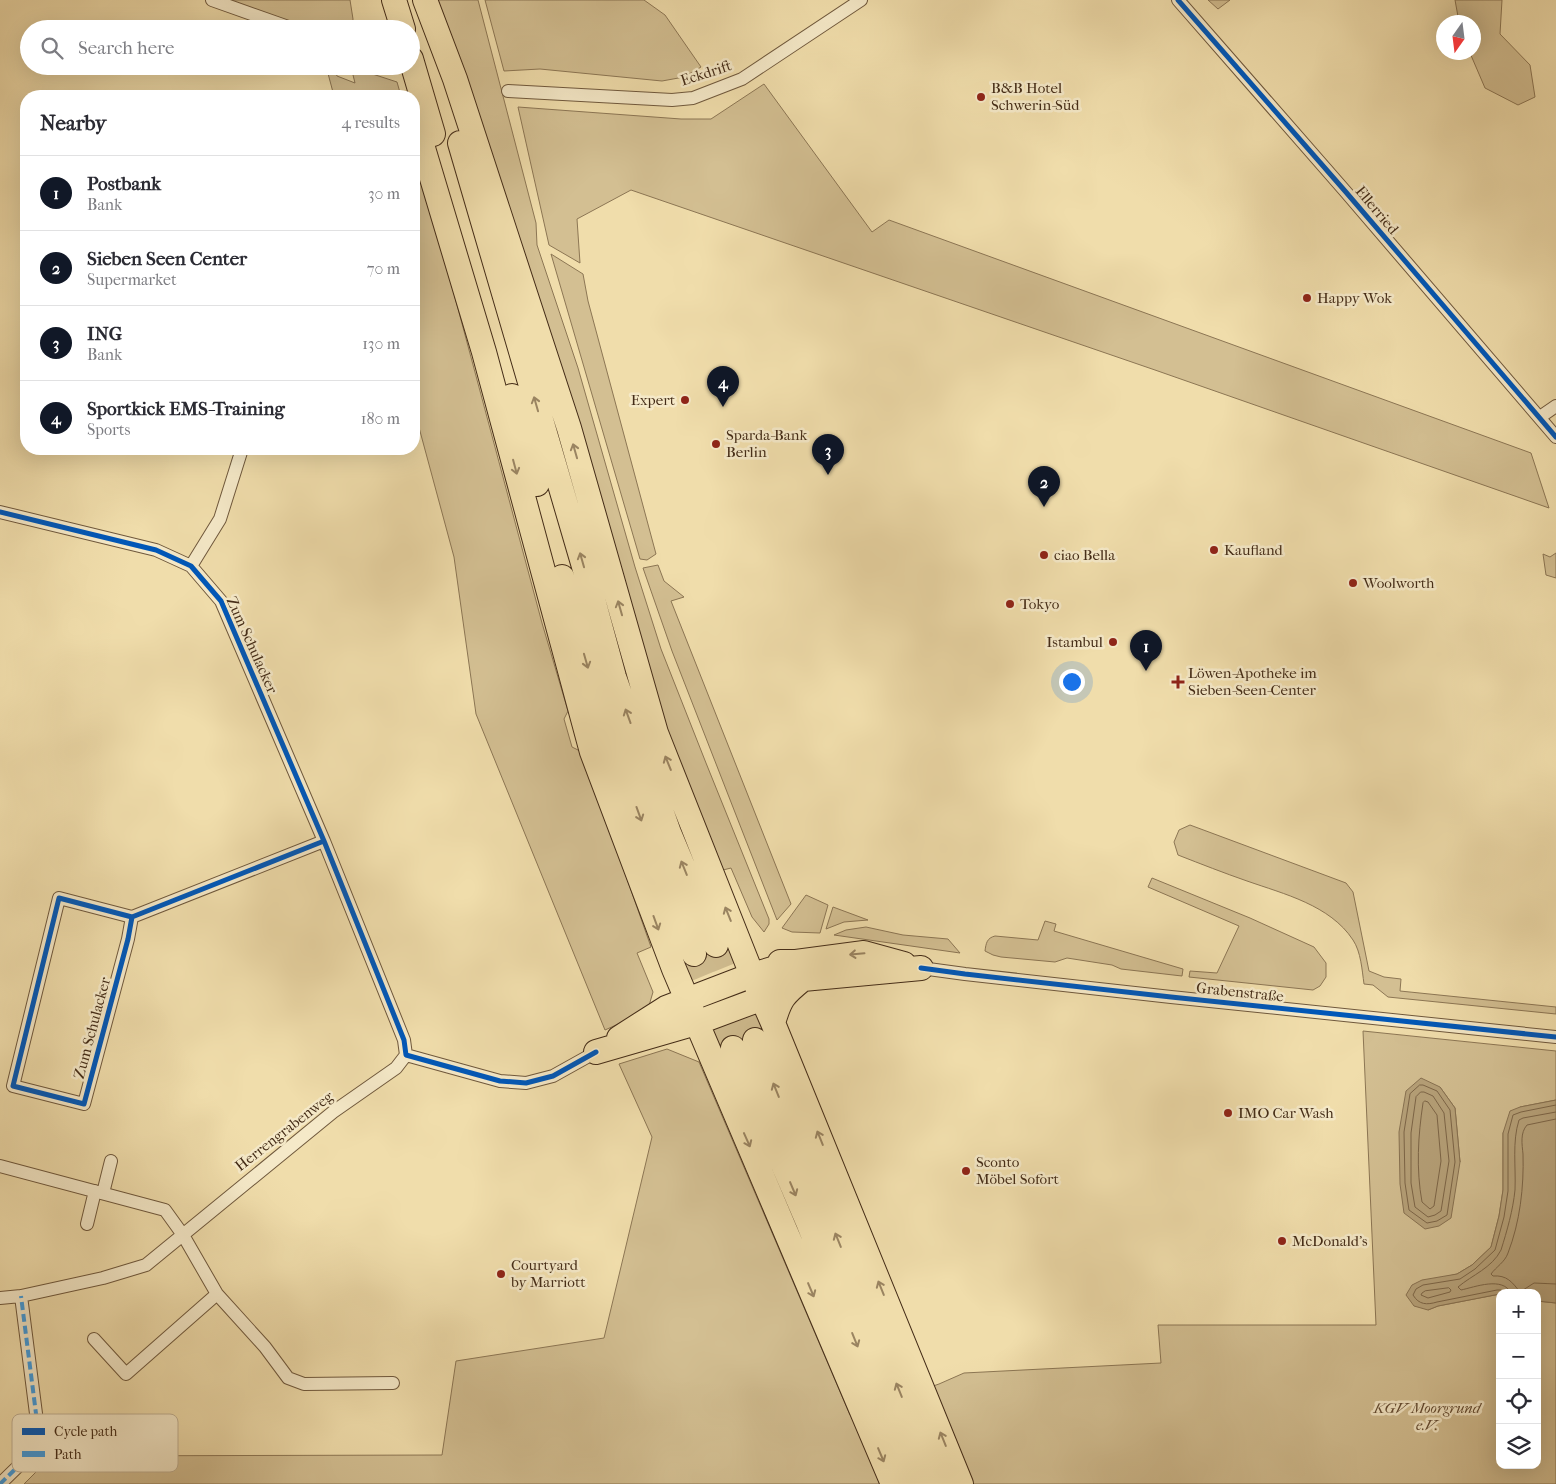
<!DOCTYPE html>
<meta charset="utf-8">
<style>
body{margin:0;font-family:"IM FELL French Canon",serif;background:#f7f7f7;color:#2b2b33}
.controls{position:absolute;right:15px;bottom:15px;display:grid;overflow:hidden;border-radius:10px;box-shadow:0 5px 20px #0002}
.controls button{width:45px;height:45px;display:grid;place-items:center;padding:0;border:0;border-bottom:1px solid #e1e1e2;background:#fff;color:#2b2b33;font:25px sans-serif}
.compass{position:absolute;left:1436px;top:15px;width:45px;height:45px;border-radius:50%;background:#fff;box-shadow:0 5px 20px #0002;rotate:194deg}
.you{position:absolute;left:1071px;top:681px;width:18px;height:18px;margin:-12px;border:4px solid #fff;border-radius:50%;background:#1a73e8;box-shadow:0 0 0 8px #1a73e833}
.badge{display:grid;place-items:center;width:32px;height:32px;border-radius:50%;background:#111827;color:#fff;font-size:16px;font-weight:700}
.pin{position:absolute;translate:-50% -41px;filter:drop-shadow(0 1px 2px #0008)}
.pin::after{content:'';position:absolute;top:26px;width:18px;height:15px;background:inherit;clip-path:polygon(0 0,100% 0,50% 100%)}
.list{margin:0;padding:0;list-style:none}
h2{display:flex;justify-content:space-between;align-items:center;height:65px;margin:0;padding:0 20px;font-size:21px}
h2 small{font-size:16px;font-weight:400;color:#7c7c81}
.list li{display:grid;grid-template-columns:32px 1fr auto;gap:15px;align-items:center;box-sizing:border-box;height:75px;padding:0 20px;border-top:1px solid #e1e1e2}
.list b{display:block;font-size:19px;white-space:nowrap}
.list p{margin:0;font-size:16px;white-space:nowrap;color:#7c7c81}
.list em{font-size:16px;font-style:normal;color:#7c7c81}
.icon{flex:none;width:28px;height:28px;fill:none;stroke:currentColor;stroke-width:2;stroke-linecap:round;stroke-linejoin:round}
.map{position:relative;flex:none;width:1556px;height:1484px;overflow:hidden}
.search{position:absolute;background:#fff;box-shadow:0 5px 20px #0002;left:20px;top:20px;width:400px;height:55px;display:flex;align-items:center;gap:12px;box-sizing:border-box;padding:0 18px;border-radius:28px;color:#7c7c81;font-size:19px}
.panel{position:absolute;background:#fff;box-shadow:0 5px 20px #0002;left:20px;top:90px;width:400px;height:365px;border-radius:20px}
.map>svg:first-child{display:block}
</style>
<div class="map">
<svg width="1556" height="1484" viewBox="0 0 1556 1484">
<rect width="100%" height="100%" fill="#f0ddab"/>
<filter id="stains"><feTurbulence type="fractalNoise" baseFrequency=".004" numOctaves="4"/><feColorMatrix values="0 0 0 0 .2 0 0 0 0 .09 0 0 0 0 .02 0 0 0 .5 -.17"/></filter>
<radialGradient id="worn" r=".72"><stop offset=".6" stop-color="#630" stop-opacity="0"/><stop offset="1" stop-color="#630" stop-opacity=".3"/></radialGradient>
<path fill="#d3bf92" stroke="#8c7654" fill-rule="evenodd" d="M 212,0 L 350,0 L 353,19 L 352,29 L 294,29 Z
M 437,0 L 478,0 L 536,223 L 537,245 L 578,368 L 635,567 L 661,649 L 706,763 L 769,919 L 769,924 L 764,932 L 752,917 L 731,868 L 723,870 L 701,834 L 682,783 Z
M 485,0 L 644,0 L 665,15 L 701,67 L 684,77 L 662,81 L 540,69 L 504,71 Z
M 1208,0 L 1230,0 L 1218,9 Z
M 1455,0 L 1502,0 L 1500,34 L 1530,65 L 1535,97 L 1518,105 L 1485,88 L 1470,53 L 1474,52 L 1474,22 L 1459,22 Z
M 326,66 L 332,66 L 337,76 L 355,83 L 351,67 L 397,82 L 401,96 L 334,96 Z
M 764,84 L 872,232 L 889,220 L 1531,453 L 1549,508 L 1155,370 L 631,190 L 577,219 L 580,263 L 549,245 L 518,107 L 681,119 L 711,119 Z
M 414,144 L 542,623 L 568,711 L 564,719 L 572,747 L 580,751 L 595,788 L 651,947 L 637,953 L 653,992 L 648,1009 L 625,1021 L 605,1030 L 476,714 L 454,557 L 414,409 Z
M 551,254 L 583,274 L 588,301 L 656,554 L 647,560 L 640,559 Z
M 1556,553 L 1556,578 L 1546,575 L 1543,554 L 1550,557 Z
M 658,565 L 664,581 L 684,597 L 671,601 L 791,904 L 777,920 L 672,651 L 643,568 Z
M 1190,825 L 1346,883 L 1353,892 L 1369,971 L 1384,977 L 1401,979 L 1400,991 L 1556,1007 L 1556,1014 L 1388,997 L 1373,985 L 1364,984 C 1362,970 1361,952 1353,940 C 1330,905 1284,894 1247,881 C 1224,873 1201,864 1178,855 L 1174,842 L 1179,830 Z
M 1152,878 L 1250,918 L 1314,947 L 1326,963 L 1326,977 L 1320,986 L 1313,990 L 1189,977 L 1190,971 L 1217,973 L 1239,926 L 1148,887 Z
M 806,895 L 828,905 L 820,933 L 792,932 L 782,928 Z
M 833,907 L 868,920 L 844,922 L 826,929 Z
M 1045,921 L 1056,924 L 1054,931 L 1183,969 L 1182,976 L 1121,969 L 1112,965 L 1067,958 L 1055,962 L 1001,957 L 993,955 L 985,951 C 986,943 987,938 995,936 L 1038,940 Z
M 866,927 L 903,935 L 948,939 L 960,953 L 834,935 L 846,930 Z
M 1363,1031 L 1556,1051 L 1556,1100 L 1520,1107 L 1503,1133 L 1503,1190 L 1499,1216 L 1491,1247 L 1472,1265 L 1457,1274 L 1441,1278 L 1428,1310 L 1438,1306 L 1500,1294 L 1500,1465 L 1537,1465 L 1537,1301 L 1556,1303 L 1556,1484 L 24,1484 L 52,1456 L 442,1455 L 456,1361 L 604,1338 L 652,1137 L 619,1064 L 667,1049 L 699,1062 L 850,1415 L 939,1384 L 964,1373 L 1161,1363 L 1158,1325 L 1376,1325 ZM 1440,1087 L 1455,1108 L 1460,1162 Z"/>
<path fill="#b6a179" stroke="#887252" d="M 1421,1078 L 1440,1087 L 1455,1108 L 1460,1162 L 1451,1218 L 1439,1226 L 1425,1229 L 1404,1213 L 1400,1184 L 1399,1132 L 1406,1091 Z
M 1556,1100 L 1556,1303 L 1537,1301 L 1537,1293 L 1500,1293 L 1500,1294 L 1438,1306 L 1428,1310 L 1414,1306 L 1406,1295 L 1412,1285 L 1422,1280 L 1457,1274 L 1472,1265 L 1491,1247 L 1499,1216 L 1503,1190 L 1503,1133 L 1510,1111 L 1520,1107 Z"/>
<g fill="none" stroke-linecap="round" stroke-linejoin="round">
<path stroke="#7d6648" stroke-width="1" d="M 1420,1085 L 1423,1085 L 1437,1091 L 1450,1110 L 1455,1162 L 1447,1215 L 1437,1221 L 1427,1223 L 1409,1210 L 1405,1183 L 1404,1132 L 1410,1094 Z
M 1421,1092 L 1424,1092 L 1433,1096 L 1444,1113 L 1449,1161 L 1441,1211 L 1435,1215 L 1428,1217 L 1415,1207 L 1411,1183 L 1411,1133 L 1416,1097 Z
M 1425,1101 L 1428,1102 L 1437,1115 L 1441,1161 L 1434,1206 L 1430,1209 L 1422,1202 C 1416,1169 1418,1136 1423,1103 Z
M 1556,1119 L 1527,1125 C 1520,1133 1522,1144 1523,1154 C 1524,1187 1520,1222 1508,1253 C 1505,1262 1496,1267 1491,1274 L 1493,1276 C 1507,1275 1512,1282 1520,1292 L 1534,1283 L 1556,1284
M 1449,1288 L 1451,1290 L 1450,1292 L 1428,1298 L 1421,1295 L 1422,1293 L 1425,1291 Z
M 1504,1293 L 1501,1290 L 1497,1290 L 1437,1302 C 1427,1305 1419,1305 1413,1295 L 1416,1289 L 1423,1285 L 1460,1279 L 1475,1269 L 1495,1250 L 1504,1217 L 1508,1191 L 1508,1134 L 1513,1115 L 1521,1112 L 1556,1105
M 1511,1293 C 1503,1276 1475,1287 1461,1290 L 1458,1287 C 1472,1275 1492,1268 1501,1250 C 1507,1231 1513,1210 1515,1190 C 1516,1166 1512,1142 1519,1120 L 1523,1118 L 1556,1112"/>
<path stroke="#ceba8d" stroke-width="24" stroke-dasharray="24 12" stroke-linecap="butt" d="M 716,945 L 755,1040
M 694,954 L 733,1048"/>
<defs>
<path id="street" d="M 212,0 L 294,29
M 1178,0 L 1345,191 L 1556,437
M 508,91 L 672,100 L 693,98 L 742,79 L 861,0
M 1540,417 L 1556,406
M 0,512 L 156,550 L 191,566 L 221,601 L 324,841 L 404,1040 L 406,1055 L 500,1081 L 526,1083 L 553,1076 L 596,1052
M 191,566 L 220,519 L 242,449
M 132,917 L 128,939 L 84,1104 L 13,1086 L 59,898 L 132,917 L 324,841
M 921,968 L 965,974 L 1171,997 L 1556,1037
M 0,1166 L 165,1210 L 183,1235 L 217,1294 L 265,1347 L 288,1378 L 304,1384 L 393,1383
M 103,1193 L 111,1161
M 87,1224 L 95,1191
M 0,1298 L 21,1296 L 103,1278 L 146,1265 L 333,1112 L 396,1068 L 406,1055
M 94,1339 L 126,1374 L 217,1294
M 0,1484 L 40,1445 L 21,1296"/>
<path id="highway" d="M 394,0 L 403,29
M 425,0 L 455,79 L 569,428 L 656,733 L 752,975 L 773,1023
M 411,59 L 433,134
M 414,118 L 484,352 L 592,752 L 674,969 L 893,1484
M 460,143 L 585,570 L 614,677 L 669,833 L 716,945
M 512,396 L 537,484
M 562,577 C 597,706 644,830 694,954
M 780,962 L 796,962 L 864,953 L 904,964
M 803,979 C 783,995 780,999 773,1023 L 961,1484
M 619,1038 L 666,1008 L 752,975 L 796,962
M 755,1040 L 938,1484
M 733,1048 L 808,1222 L 913,1484
M 596,1052 L 696,1023 L 763,998 L 803,979 L 921,968"/>
</defs>
<use href="#street" stroke="#6f583c" stroke-width="14"/>
<use href="#highway" stroke="#442c17" stroke-width="26"/>
<use href="#street" stroke="#f5e9c8" stroke-width="12"/>
<use href="#highway" stroke="#f0ddab" stroke-width="24"/>
<path stroke="#409cdf" stroke-width="4" stroke-dasharray="8 4" stroke-linecap="butt" d="M 0,1484 L 40,1445 L 21,1296"/>
<defs>
<path id="cycleway" d="M 1178,0 L 1345,191 L 1556,437
M 0,512 L 156,550 L 191,566 L 221,601 L 324,841 L 404,1040 L 406,1055 L 500,1081 L 526,1083 L 553,1076 L 596,1052
M 132,917 L 128,939 L 84,1104 L 13,1086 L 59,898 L 132,917 L 324,841
M 921,968 L 965,974 L 1171,997 L 1556,1037"/>
</defs>
<use href="#cycleway" stroke="#f5e9c8" stroke-width="8"/>
<use href="#cycleway" stroke="#0057b8" stroke-width="5"/>
</g>
<defs><path id="oneway-shaft" d="M-6 0H5M1.5-3L5.5 0L1.5 3" fill="none" stroke-width="1.6" stroke-linecap="round" stroke-linejoin="round" transform="scale(1.25)"/></defs>
<g stroke="#9a8461">
<use href="#oneway-shaft" transform="translate(536 404) rotate(-106)"/>
<use href="#oneway-shaft" transform="translate(575 451) rotate(-106)"/>
<use href="#oneway-shaft" transform="translate(515 467) rotate(75)"/>
<use href="#oneway-shaft" transform="translate(582 560) rotate(-106)"/>
<use href="#oneway-shaft" transform="translate(620 608) rotate(-106)"/>
<use href="#oneway-shaft" transform="translate(586 661) rotate(74)"/>
<use href="#oneway-shaft" transform="translate(628 716) rotate(-110)"/>
<use href="#oneway-shaft" transform="translate(668 763) rotate(-112)"/>
<use href="#oneway-shaft" transform="translate(639 814) rotate(70)"/>
<use href="#oneway-shaft" transform="translate(684 868) rotate(-112)"/>
<use href="#oneway-shaft" transform="translate(728 914) rotate(-112)"/>
<use href="#oneway-shaft" transform="translate(656 923) rotate(70)"/>
<use href="#oneway-shaft" transform="translate(857 954) rotate(175)"/>
<use href="#oneway-shaft" transform="translate(776 1090) rotate(-112)"/>
<use href="#oneway-shaft" transform="translate(820 1138) rotate(-112)"/>
<use href="#oneway-shaft" transform="translate(747 1140) rotate(66)"/>
<use href="#oneway-shaft" transform="translate(793 1189) rotate(67)"/>
<use href="#oneway-shaft" transform="translate(838 1240) rotate(-112)"/>
<use href="#oneway-shaft" transform="translate(881 1288) rotate(-112)"/>
<use href="#oneway-shaft" transform="translate(811 1290) rotate(67)"/>
<use href="#oneway-shaft" transform="translate(855 1340) rotate(68)"/>
<use href="#oneway-shaft" transform="translate(899 1390) rotate(-112)"/>
<use href="#oneway-shaft" transform="translate(943 1439) rotate(-112)"/>
<use href="#oneway-shaft" transform="translate(881 1455) rotate(67)"/>
</g>
<g fill="#8f2418" stroke="#f5e9c8" stroke-width="2">
<circle cx="981" cy="97" r="5"/>
<circle cx="1307" cy="298" r="5"/>
<circle cx="685" cy="400" r="5"/>
<circle cx="716" cy="444" r="5"/>
<circle cx="1214" cy="550" r="5"/>
<circle cx="1044" cy="555" r="5"/>
<circle cx="1353" cy="583" r="5"/>
<circle cx="1010" cy="604" r="5"/>
<circle cx="1113" cy="642" r="5"/>
<path d="M1175.5 674.5h5v5h5v5h-5v5h-5v-5h-5v-5h5z"/>
<circle cx="1228" cy="1113" r="5"/>
<circle cx="966" cy="1171" r="5"/>
<circle cx="1282" cy="1241" r="5"/>
<circle cx="501" cy="1274" r="5"/>
</g>
<g text-anchor="middle" dominant-baseline="central" stroke-width="5" stroke-linejoin="round" paint-order="stroke">
<g font-size="15" fill="#442c17" stroke="#f5e9c8">
<text transform="translate(706 73) rotate(-18)">Eckdrift</text>
<text transform="translate(1377 210) rotate(50)">Ellerried</text>
<text transform="translate(252 645) rotate(66)">Zum Schulacker</text>
<text transform="translate(1240 992) rotate(6)">Grabenstraße</text>
<text transform="translate(92 1028) rotate(-75)">Zum Schulacker</text>
<text transform="translate(284 1131) rotate(-38)">Herrengrabenweg</text>
</g>
<g font-size="15" fill="#442c17" stroke="#f5e9c8" text-anchor="start">
<text x="991" y="88">B&amp;B Hotel<tspan x="991" dy="17">Schwerin-Süd</tspan></text>
<text x="1317" y="298">Happy Wok</text>
<text x="675" y="400" text-anchor="end">Expert</text>
<text x="726" y="435">Sparda-Bank<tspan x="726" dy="17">Berlin</tspan></text>
<text x="1224" y="550">Kaufland</text>
<text x="1054" y="555">ciao Bella</text>
<text x="1363" y="583">Woolworth</text>
<text x="1020" y="604">Tokyo</text>
<text x="1103" y="642" text-anchor="end">Istambul</text>
<text x="1188" y="673">Löwen-Apotheke im<tspan x="1188" dy="17">Sieben-Seen-Center</tspan></text>
<text x="1238" y="1113">IMO Car Wash</text>
<text x="976" y="1162">Sconto<tspan x="976" dy="17">Möbel Sofort</tspan></text>
<text x="1292" y="1241">McDonald's</text>
<text x="511" y="1265">Courtyard<tspan x="511" dy="17">by Marriott</tspan></text>
</g>
<g font-size="15" font-style="italic" fill="#614930" stroke="#f5e9c8">
<text x="1427" y="1408">KGV Moorgrund<tspan x="1427" dy="17">e.V.</tspan></text>
</g>
</g>
<rect x="12" y="1414" width="166" height="58" rx="8" fill="#f5e9c8" stroke="#c0b093" stroke-width="1"/>
<rect x="22" y="1428" width="23" height="7" fill="#0057b8"/>
<rect x="22" y="1451" width="23" height="6" fill="#409cdf"/>
<g font-size="14" fill="#442c17">
<text x="54" y="1436">Cycle path</text>
<text x="54" y="1459">Path</text>
</g>
<rect width="100%" height="100%" filter="url(#stains)"/>
<rect width="100%" height="100%" fill="url(#worn)"/>
</svg>
<div class="controls">
<button>+</button>
<button>−</button>
<button><svg class="icon" aria-label="locate" viewBox="0 0 24 24"><circle cx="12" cy="12" r="6"/><path d="M12 2v4M12 18v4M2 12h4M18 12h4"/></svg></button>
<button><svg class="icon" aria-label="layers" viewBox="0 0 24 24"><path d="M12 4l9 5-9 5-9-5zM3 14l9 5 9-5"/></svg></button>
</div>
<svg class="compass" viewBox="-18 -18 36 36"><path d="M0-13l5 13h-10z" fill="#e53935"/><path d="M0 13l5-13h-10z" fill="#7c7c81"/></svg>
<div class="you"></div>
<div class="pin badge" style="left:1146px;top:671px">1</div>
<div class="pin badge" style="left:1044px;top:507px">2</div>
<div class="pin badge" style="left:828px;top:475px">3</div>
<div class="pin badge" style="left:723px;top:407px">4</div>
<div class="search"><svg class="icon" aria-label="search" viewBox="0 0 24 24"><circle cx="10" cy="10" r="6"/><path d="M15 15l6 6"/></svg>Search here</div>
<section class="panel">
<h2>Nearby<small>4 results</small></h2>
<ul class="list">
<li><span class="badge">1</span><div><b>Postbank</b><p>Bank</p></div><em>30 m</em></li>
<li><span class="badge">2</span><div><b>Sieben Seen Center</b><p>Supermarket</p></div><em>70 m</em></li>
<li><span class="badge">3</span><div><b>ING</b><p>Bank</p></div><em>130 m</em></li>
<li><span class="badge">4</span><div><b>Sportkick EMS-Training</b><p>Sports</p></div><em>180 m</em></li>
</ul>
</section>
</div>
